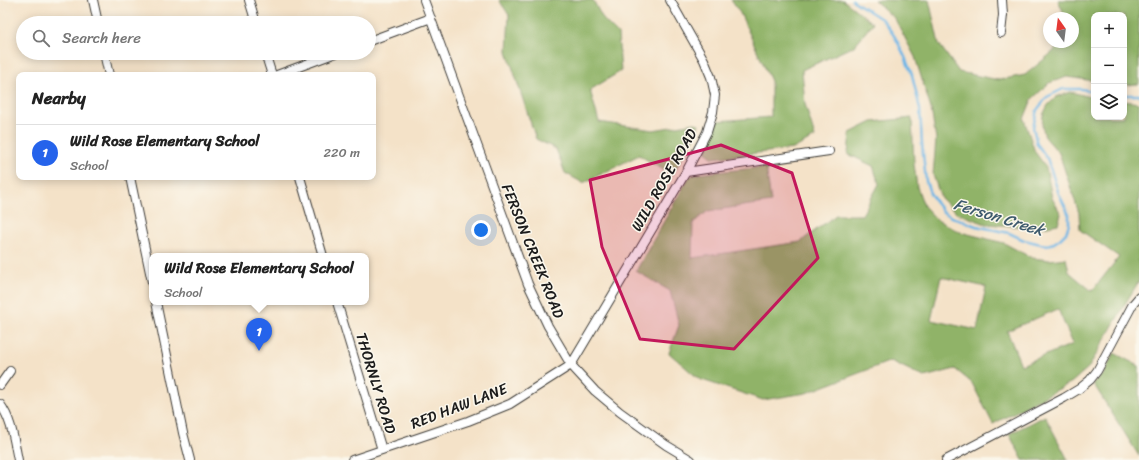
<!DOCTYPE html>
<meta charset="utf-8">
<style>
body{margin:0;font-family:Sriracha,sans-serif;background:#f6f6f6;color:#222}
.controls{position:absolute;right:12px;top:12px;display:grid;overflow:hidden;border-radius:8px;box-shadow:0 2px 10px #0003}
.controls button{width:36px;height:36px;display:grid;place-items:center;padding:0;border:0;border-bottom:1px solid #e0e0e0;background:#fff;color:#222;font:20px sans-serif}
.compass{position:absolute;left:1043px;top:12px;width:36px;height:36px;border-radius:50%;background:#fff;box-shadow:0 2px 10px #0003;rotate:346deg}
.you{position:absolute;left:481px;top:230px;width:14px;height:14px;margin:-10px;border:3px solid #fff;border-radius:50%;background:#1a73e8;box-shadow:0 0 0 6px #1a73e833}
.badge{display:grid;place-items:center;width:26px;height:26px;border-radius:50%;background:#2563eb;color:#fff;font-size:13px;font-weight:700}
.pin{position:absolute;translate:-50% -33px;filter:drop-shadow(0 1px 2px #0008)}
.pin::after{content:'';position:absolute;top:21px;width:14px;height:12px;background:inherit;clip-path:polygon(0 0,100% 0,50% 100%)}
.popup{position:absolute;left:149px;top:253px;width:220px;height:52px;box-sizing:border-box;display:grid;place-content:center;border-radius:8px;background:#fff;filter:drop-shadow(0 1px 3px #0005);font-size:13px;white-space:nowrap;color:#767676}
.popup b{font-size:15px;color:#222}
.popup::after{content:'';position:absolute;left:50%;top:100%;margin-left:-8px;border:8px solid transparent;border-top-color:#fff}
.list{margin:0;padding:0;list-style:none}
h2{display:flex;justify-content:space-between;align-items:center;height:52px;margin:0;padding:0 16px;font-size:17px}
h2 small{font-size:13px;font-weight:400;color:#767676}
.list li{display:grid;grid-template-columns:26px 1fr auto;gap:12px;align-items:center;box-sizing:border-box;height:56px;padding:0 16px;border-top:1px solid #e0e0e0}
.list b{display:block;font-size:15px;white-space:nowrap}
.list p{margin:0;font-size:13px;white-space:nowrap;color:#767676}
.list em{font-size:13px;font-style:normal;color:#767676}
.icon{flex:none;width:22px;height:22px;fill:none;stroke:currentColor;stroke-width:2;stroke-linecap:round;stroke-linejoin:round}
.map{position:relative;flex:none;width:1139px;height:460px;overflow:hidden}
.search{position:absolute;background:#fff;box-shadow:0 2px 10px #0003;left:16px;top:16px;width:360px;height:44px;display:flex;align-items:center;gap:10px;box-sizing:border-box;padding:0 14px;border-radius:22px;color:#767676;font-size:15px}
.panel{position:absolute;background:#fff;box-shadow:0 2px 10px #0003;left:16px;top:72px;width:360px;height:108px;border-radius:8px}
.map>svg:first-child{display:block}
</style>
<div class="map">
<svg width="1139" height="460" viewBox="0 0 1139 460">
<rect width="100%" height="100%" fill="#fbf7ec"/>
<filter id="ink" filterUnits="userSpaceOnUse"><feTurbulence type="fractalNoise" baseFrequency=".025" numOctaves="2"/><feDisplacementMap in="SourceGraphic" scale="8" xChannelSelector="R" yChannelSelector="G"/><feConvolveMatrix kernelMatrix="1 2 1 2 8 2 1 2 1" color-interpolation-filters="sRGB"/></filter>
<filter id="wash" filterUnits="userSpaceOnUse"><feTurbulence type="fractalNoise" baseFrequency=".012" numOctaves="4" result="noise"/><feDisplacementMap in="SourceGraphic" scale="16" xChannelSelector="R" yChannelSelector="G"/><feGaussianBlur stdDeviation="0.9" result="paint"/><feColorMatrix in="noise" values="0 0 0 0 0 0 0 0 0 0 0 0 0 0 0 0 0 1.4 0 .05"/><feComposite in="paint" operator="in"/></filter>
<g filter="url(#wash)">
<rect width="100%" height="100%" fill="#f4e2c8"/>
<path fill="#90b368" stroke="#566842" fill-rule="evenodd" d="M 499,0 L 593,0 L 603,19 L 618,34 L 621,71 L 590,90 L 599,122 L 653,130 L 695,123 L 699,124 L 694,138 L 672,175 L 639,155 L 583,183 L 565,173 L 556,149 L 536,139 L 507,51 L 509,15 Z
M 731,0 L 843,0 L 873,23 L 854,46 L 802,70 L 805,104 L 815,137 L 793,149 L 713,158 L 706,152 L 717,121 L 771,117 L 771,81 L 740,13 Z
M 874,0 L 929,0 L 939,44 L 959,72 L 999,80 L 1025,75 L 1054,51 L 1059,42 L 1073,42 L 1073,18 L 1066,18 L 1058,0 L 1139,0 L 1139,84 L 1124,85 L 1124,15 L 1094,15 L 1094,81 L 1067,77 L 1049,83 L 1032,99 L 1024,119 L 1035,152 L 1046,167 L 1052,198 L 1061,214 L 1058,224 L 1037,228 L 986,224 L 957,213 L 941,198 L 933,175 L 936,139 L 931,109 L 915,57 L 895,19 Z
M 1071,92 L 1094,98 L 1094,117 L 1124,117 L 1124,101 L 1139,103 L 1139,281 L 1128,299 L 1089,367 L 1072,382 L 993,424 L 972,383 L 955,369 L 924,377 L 891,361 L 806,393 L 763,400 L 699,379 L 669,353 L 679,325 L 670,291 L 636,271 L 689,177 L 696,174 L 766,167 L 771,202 L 708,211 L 693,223 L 692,258 L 800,242 L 836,215 L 862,215 L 879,184 L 873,166 L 848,154 L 850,133 L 872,122 L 912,118 L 914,164 L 917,187 L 924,206 L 937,220 L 960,232 L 1004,243 L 1032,258 L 1049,260 L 1066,258 L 1069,272 L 1092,291 L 1119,257 L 1080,230 L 1079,213 L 1059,153 L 1045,137 L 1042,125 L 1043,115 L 1048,105 L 1056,97 ZM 941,277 L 986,287 L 977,330 L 931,320 ZM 1058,309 L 1073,344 L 1021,365 L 1007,331 Z
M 1114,353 L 1139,366 L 1139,456 L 1093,383 L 1103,374 Z
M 1045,416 L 1068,460 L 1023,460 L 1009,434 Z"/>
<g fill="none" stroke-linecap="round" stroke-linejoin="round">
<path stroke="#6eb6e6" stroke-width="2.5" d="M 852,0 L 883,20 L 895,37 L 905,57 L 912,75 L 920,109 L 922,144 L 926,181 L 930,193 L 937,204 L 943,212 L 952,217 L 976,226 L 1009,233 L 1024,240 L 1041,244 L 1047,245 L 1054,243 L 1060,239 L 1066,233 L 1069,224 L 1069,215 L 1059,194 L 1047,158 L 1037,144 L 1033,127 L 1037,110 L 1047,97 L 1063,89 L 1082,89 L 1094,92
M 1124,95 L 1139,95"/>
</g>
</g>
<g filter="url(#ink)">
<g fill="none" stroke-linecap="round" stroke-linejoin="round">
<defs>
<path id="minor" d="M 93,0 L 98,23
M 249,0 L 256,23
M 424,0 L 528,284 L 548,326 L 571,365 L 595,391 L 620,412 L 666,445 L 691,460
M 1001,33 L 1003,15 L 1002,0
M 369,41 L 431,18
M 104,53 L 109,75
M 265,53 L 272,75
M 277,75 L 336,53
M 686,172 L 829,151
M 130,177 L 152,282
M 300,177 L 323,256
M 156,302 L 183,433 L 190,460
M 337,302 L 382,450
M 0,385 L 10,371
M 0,404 C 12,420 14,441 18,460
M 352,460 L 468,421 L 510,404 L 571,365 L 686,172 L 707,132 L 713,112 L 715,95 L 711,77 L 704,60 L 670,0
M 946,460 L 1064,398 L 1079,389 L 1090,380 L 1097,371 L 1133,304 L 1139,297"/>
</defs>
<use href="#minor" stroke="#3c3a36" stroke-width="10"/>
<use href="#minor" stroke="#fff" stroke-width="8"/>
</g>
</g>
<path fill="#c2185b" fill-opacity="0.2" stroke="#c2185b" stroke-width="3" stroke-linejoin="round" d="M 721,145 L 792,173 L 818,258 L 734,349 L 640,339 L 602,247 L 590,180 Z"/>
<g text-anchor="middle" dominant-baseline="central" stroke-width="3" stroke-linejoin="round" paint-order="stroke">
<g font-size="15" fill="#1c1c1c" stroke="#fbf7ec">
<text transform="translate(664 180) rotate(-60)">WILD ROSE ROAD</text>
<text transform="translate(533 251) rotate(68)">FERSON CREEK ROAD</text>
<text transform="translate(376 383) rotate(73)">THORNLY ROAD</text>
<text transform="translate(459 406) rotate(-21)">RED HAW LANE</text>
</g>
<g font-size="16" font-style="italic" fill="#3d5a6d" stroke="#fbf7ec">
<text transform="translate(999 217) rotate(17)">Ferson Creek</text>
</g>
</g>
</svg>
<div class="controls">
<button>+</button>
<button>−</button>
<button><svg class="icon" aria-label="layers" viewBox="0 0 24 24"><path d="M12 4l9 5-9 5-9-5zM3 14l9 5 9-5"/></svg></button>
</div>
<svg class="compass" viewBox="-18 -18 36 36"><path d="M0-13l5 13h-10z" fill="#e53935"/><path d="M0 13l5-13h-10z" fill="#767676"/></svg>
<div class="you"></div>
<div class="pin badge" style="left:259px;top:351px">1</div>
<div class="popup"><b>Wild Rose Elementary School</b>School</div>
<div class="search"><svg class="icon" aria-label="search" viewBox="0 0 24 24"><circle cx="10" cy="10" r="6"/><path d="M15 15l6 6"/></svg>Search here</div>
<section class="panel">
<h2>Nearby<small></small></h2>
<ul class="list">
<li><span class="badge">1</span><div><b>Wild Rose Elementary School</b><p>School</p></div><em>220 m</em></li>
</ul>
</section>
</div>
